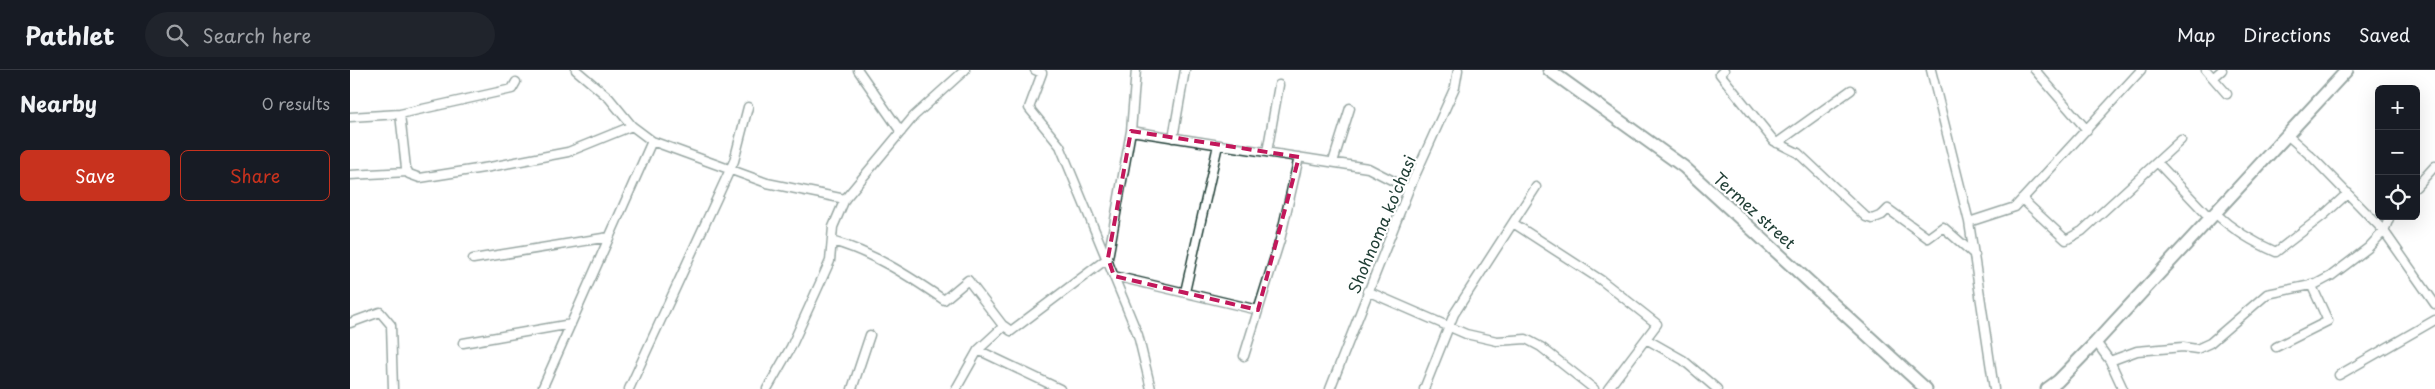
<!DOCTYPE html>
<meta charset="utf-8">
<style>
body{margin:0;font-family:"Playpen Sans",sans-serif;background:#20242c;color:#f1f3f6}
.controls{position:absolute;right:15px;top:15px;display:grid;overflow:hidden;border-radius:8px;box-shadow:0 5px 20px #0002}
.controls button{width:45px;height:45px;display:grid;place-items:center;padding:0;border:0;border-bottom:1px solid #363941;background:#171b24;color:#f1f3f6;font:25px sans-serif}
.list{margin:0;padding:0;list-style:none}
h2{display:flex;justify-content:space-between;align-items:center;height:65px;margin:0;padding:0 20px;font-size:21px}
h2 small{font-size:16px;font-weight:400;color:#9ea1a6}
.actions{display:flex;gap:10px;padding:15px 20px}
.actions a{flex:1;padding:11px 0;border:1px solid #c8321e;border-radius:8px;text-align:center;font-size:18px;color:#c8321e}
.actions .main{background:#c8321e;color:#fff}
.icon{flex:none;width:28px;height:28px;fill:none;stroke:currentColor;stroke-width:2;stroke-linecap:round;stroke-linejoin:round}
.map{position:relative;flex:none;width:2085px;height:319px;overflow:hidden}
header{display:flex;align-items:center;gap:30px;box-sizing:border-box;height:70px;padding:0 25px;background:#171b24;border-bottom:1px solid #363941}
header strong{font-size:24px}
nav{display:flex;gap:28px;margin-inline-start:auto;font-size:18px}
.search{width:350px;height:45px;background:#20242c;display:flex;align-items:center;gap:12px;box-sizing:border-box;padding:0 18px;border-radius:28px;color:#9ea1a6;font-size:19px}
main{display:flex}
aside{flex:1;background:#171b24}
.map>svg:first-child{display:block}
</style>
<header>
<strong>Pathlet</strong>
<div class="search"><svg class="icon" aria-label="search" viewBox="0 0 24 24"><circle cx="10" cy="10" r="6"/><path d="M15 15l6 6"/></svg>Search here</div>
<nav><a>Map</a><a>Directions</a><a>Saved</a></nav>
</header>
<main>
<aside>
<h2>Nearby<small>0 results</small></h2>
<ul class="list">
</ul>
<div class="actions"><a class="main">Save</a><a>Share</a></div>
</aside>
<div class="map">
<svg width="2085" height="319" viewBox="0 0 2085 319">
<rect width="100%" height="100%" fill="#fff"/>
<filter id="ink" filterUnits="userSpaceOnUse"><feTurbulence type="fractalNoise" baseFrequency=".02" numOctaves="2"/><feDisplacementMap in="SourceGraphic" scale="10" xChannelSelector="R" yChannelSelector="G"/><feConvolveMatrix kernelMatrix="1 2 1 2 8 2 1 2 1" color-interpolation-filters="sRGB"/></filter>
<g filter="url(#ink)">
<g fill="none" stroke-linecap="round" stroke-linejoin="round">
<defs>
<path id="street" d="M 226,0 L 259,28 L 282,56 L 302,71 L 417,113 L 495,129
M 508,0 L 551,62
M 685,0 L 692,3 L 679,38 L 710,76 L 788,265 L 801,319
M 1374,0 L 1370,4 L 1424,71 L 1448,83 L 1516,147 L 1522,149 L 1532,145 L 1538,139 L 1578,168 L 1593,157 L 1625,185
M 1581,0 L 1619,152 L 1644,319
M 1685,0 L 1737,60
M 1856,0 L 1877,24
M 1864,7 L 1872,0
M 50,44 L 56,98 L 59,104 L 70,108 L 140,97 L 218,82 L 282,56
M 0,47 L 50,44 L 162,19 L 166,12
M 781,61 L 1018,98 L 1059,119
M 1937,65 L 1963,88 L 2034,161 L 2085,234
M 823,68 L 835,0
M 1831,70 L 1807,92 L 1860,148
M 1427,73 L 1501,20
M 917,82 L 929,15
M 983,92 L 1000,38
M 0,105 L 58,102
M 2066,117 L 2085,96
M 1672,129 L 1716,170 L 1732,161 L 1807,92
M 1865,143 C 1883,160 1903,172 1926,182 L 1975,144 L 1998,123
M 1619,152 L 1665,137 L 1791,0
M 1163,153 L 1251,210 L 1307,254 L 1258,319
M 482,171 C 522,182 559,206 594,230 L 618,210 L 654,257
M 123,189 L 259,167
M 764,206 L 908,240
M 1017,221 L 1116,264 L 1147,271 L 1176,269 L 1191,277 L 1244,319
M 835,222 L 868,75
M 0,253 L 30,242 L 41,255 L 43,319
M 1296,269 L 1333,290 L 1367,319
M 1746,272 L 1760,291 L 1773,319
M 113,273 L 221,254
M 1926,277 L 1978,251 L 1961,214
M 628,280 L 654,256 L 661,261 L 758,188 L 781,61 L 786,0
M 894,286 L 930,170 L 949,87
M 1760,291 L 1787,281 L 1833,277 L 1847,279 L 1860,273 L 1917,224 L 1966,214 L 1981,206 L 2018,178 L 2034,161 L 2040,146
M 1989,305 L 2085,250
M 192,319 L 302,71
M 279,319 L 384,91 L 398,37
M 417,319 L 441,277 L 480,191 L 483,157 L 495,129 L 564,46 L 615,0
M 502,319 L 520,265
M 606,319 L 628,280 L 710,319
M 980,319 L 1059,119 L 1105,17 L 1108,0
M 1074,319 L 1104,244 L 1186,117"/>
<path id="secondary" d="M 1199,0 L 1334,97 L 1576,319
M 1697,319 L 1708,311 L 1746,272 L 1997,0"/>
</defs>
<use href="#street" stroke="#1f3d34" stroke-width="11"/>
<use href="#secondary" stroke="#1f3d34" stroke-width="15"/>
<use href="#street" stroke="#fff" stroke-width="8"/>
<use href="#secondary" stroke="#fff" stroke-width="11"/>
</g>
</g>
<path d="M0 0H2085V319H0ZM 781,61 L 949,87 L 908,240 L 764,206 L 758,188 Z" fill="#fff" fill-opacity=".55" fill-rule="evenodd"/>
<path fill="none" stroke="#c2185b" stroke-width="4" stroke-dasharray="10 6" stroke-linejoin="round" d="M 781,61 L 949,87 L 908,240 L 764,206 L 758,188 Z"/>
<g text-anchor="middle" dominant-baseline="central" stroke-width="4.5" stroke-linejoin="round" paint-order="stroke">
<g font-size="16" fill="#1f3d34" stroke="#fff">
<text transform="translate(1405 140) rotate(42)">Termez street</text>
<text transform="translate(1031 154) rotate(-67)">Shohnoma ko'chasi</text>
</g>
</g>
</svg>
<div class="controls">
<button>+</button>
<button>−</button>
<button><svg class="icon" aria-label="locate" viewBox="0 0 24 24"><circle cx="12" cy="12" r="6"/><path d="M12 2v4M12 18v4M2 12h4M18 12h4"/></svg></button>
</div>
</div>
</main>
